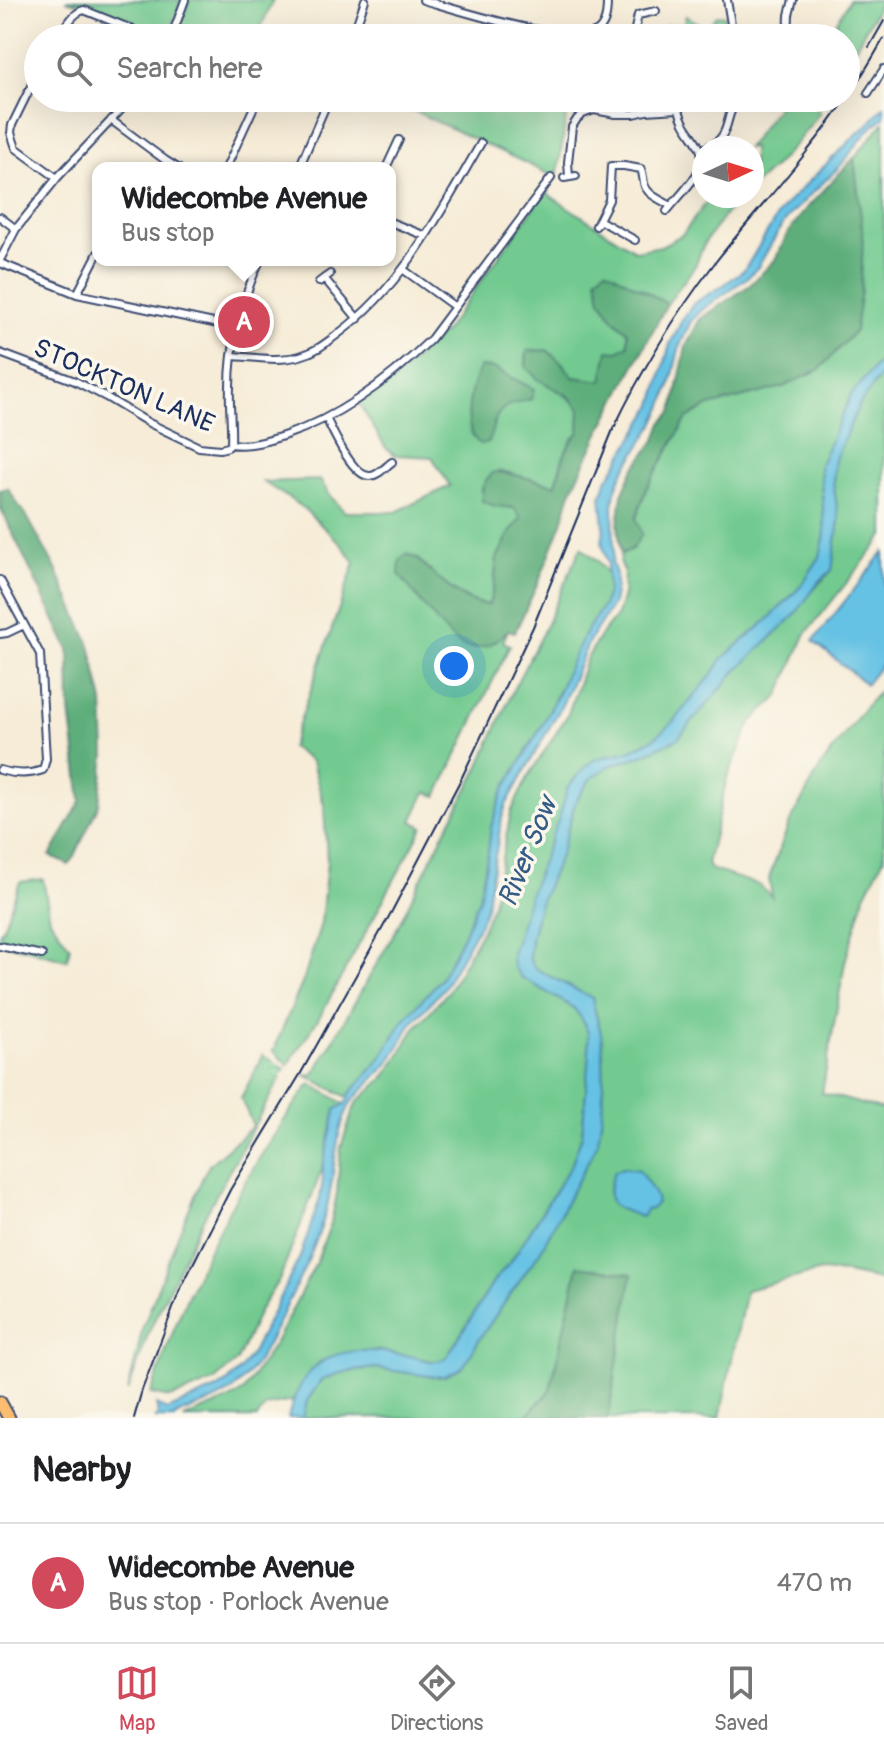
<!DOCTYPE html>
<meta charset="utf-8">
<style>
body{margin:0;font-family:Pangolin,sans-serif;background:#f6f6f6;color:#202124}
.compass{position:absolute;left:692px;top:136px;width:72px;height:72px;border-radius:50%;background:#fff;box-shadow:0 8px 32px #0002;rotate:86deg}
.you{position:absolute;left:454px;top:666px;width:28px;height:28px;margin:-20px;border:6px solid #fff;border-radius:50%;background:#1a73e8;box-shadow:0 0 0 12px #1a73e833}
.badge{display:grid;place-items:center;width:52px;height:52px;border-radius:50%;background:#d1495b;color:#fff;font-size:26px;font-weight:700}
.pin{position:absolute;translate:-50% -50%;border:4px solid #fff;box-shadow:0 2px 8px #0006}
.popup{position:absolute;left:92px;top:162px;width:304px;height:104px;box-sizing:border-box;display:grid;place-content:center;border-radius:16px;background:#fff;filter:drop-shadow(0 2px 6px #0005);font-size:26px;white-space:nowrap;color:#757577}
.popup b{font-size:30px;color:#202124}
.popup::after{content:'';position:absolute;left:50%;top:100%;margin-left:-16px;border:16px solid transparent;border-top-color:#fff}
.list{margin:0;padding:0;list-style:none}
h2{display:flex;justify-content:space-between;align-items:center;height:104px;margin:0;padding:0 32px;font-size:34px}
h2 small{font-size:26px;font-weight:400;color:#757577}
.list li{display:grid;grid-template-columns:52px 1fr auto;gap:24px;align-items:center;box-sizing:border-box;height:120px;padding:0 32px;border-top:2px solid #e0e0e0}
.list b{display:block;font-size:30px;white-space:nowrap}
.list p{margin:0;font-size:26px;white-space:nowrap;color:#757577}
.list em{font-size:26px;font-style:normal;color:#757577}
.icon{flex:none;width:44px;height:44px;fill:none;stroke:currentColor;stroke-width:2;stroke-linecap:round;stroke-linejoin:round}
.map{position:relative;flex:none;width:884px;height:1418px;overflow:hidden}
.search{position:absolute;background:#fff;box-shadow:0 8px 32px #0002;left:24px;right:24px;top:24px;height:88px;display:flex;align-items:center;gap:20px;box-sizing:border-box;padding:0 28px;border-radius:44px;color:#757577;font-size:30px}
.sheet{height:224px;background:#fff}
nav{display:flex;justify-content:space-around;align-items:center;box-sizing:border-box;height:112px;border-top:2px solid #e0e0e0;background:#fff;font-size:22px;color:#757577}
nav a{display:grid;justify-items:center;gap:4px}
nav .on{color:#d1495b}
.map>svg:first-child{display:block}
</style>
<div class="map">
<svg width="884" height="1418" viewBox="0 0 884 1418">
<rect width="100%" height="100%" fill="#fbf7ec"/>
<filter id="ink" filterUnits="userSpaceOnUse"><feTurbulence type="fractalNoise" baseFrequency=".0125" numOctaves="2"/><feDisplacementMap in="SourceGraphic" scale="16" xChannelSelector="R" yChannelSelector="G"/><feConvolveMatrix kernelMatrix="1 2 1 2 8 2 1 2 1" color-interpolation-filters="sRGB"/></filter>
<filter id="wash" filterUnits="userSpaceOnUse"><feTurbulence type="fractalNoise" baseFrequency=".006" numOctaves="4" result="noise"/><feDisplacementMap in="SourceGraphic" scale="32" xChannelSelector="R" yChannelSelector="G"/><feGaussianBlur stdDeviation="1.8" result="paint"/><feColorMatrix in="noise" values="0 0 0 0 0 0 0 0 0 0 0 0 0 0 0 0 0 1.4 0 .05"/><feComposite in="paint" operator="in"/></filter>
<g filter="url(#wash)">
<rect width="100%" height="100%" fill="#f6ecd7"/>
<path fill="#72ca90" stroke="#467c77" stroke-width="2" d="M 66,0 L 181,0 C 176,13 174,31 160,37 L 83,5 Z
M 190,0 L 273,0 L 256,38 L 175,38 Z
M 849,0 L 882,0 L 846,64 L 846,38 L 828,38 Z
M 717,15 L 725,16 C 727,26 728,30 721,38 L 667,38 L 666,25 L 683,25 L 686,16 L 707,28 Z
M 386,98 L 569,98 L 557,178 L 551,175 Z
M 784,98 L 805,98 L 820,112 C 800,140 778,165 752,187 L 752,148 L 747,148 Z
M 884,122 L 884,356 L 851,395 L 820,465 L 825,534 L 820,557 L 800,587 L 770,618 L 722,659 L 712,675 L 671,724 L 653,739 L 630,751 L 596,759 L 585,767 L 568,787 L 521,977 L 574,1008 L 582,1019 L 588,1033 L 589,1056 L 582,1135 L 572,1163 L 552,1196 L 512,1260 L 496,1278 L 446,1358 L 435,1362 L 376,1350 L 320,1362 L 310,1372 L 292,1401 L 266,1406 L 257,1418 L 183,1418 L 226,1401 L 244,1391 L 277,1339 L 316,1263 L 331,1223 L 337,1193 L 341,1147 L 353,1111 L 357,1102 L 383,1079 L 396,1061 L 415,1028 L 448,992 L 482,930 L 493,903 L 511,812 L 527,779 L 568,714 L 586,660 L 600,636 L 617,615 L 623,595 L 624,572 L 620,565 L 621,554 L 632,549 L 636,518 L 646,489 L 687,418 L 709,406 L 783,387 L 863,235 L 854,158 Z
M 546,191 L 552,197 L 636,251 L 661,246 L 682,235 L 711,196 L 742,196 L 733,204 L 705,242 L 695,266 L 667,304 L 641,288 L 613,318 L 628,332 L 628,345 L 618,351 L 602,381 L 573,377 L 562,363 L 527,351 L 526,367 C 544,385 564,390 581,409 L 579,432 C 564,448 560,465 556,485 C 548,484 538,483 530,480 C 506,473 495,461 481,490 L 495,505 L 514,508 L 521,518 L 510,533 L 497,558 L 494,585 L 489,605 C 459,601 438,579 417,558 L 399,574 C 410,588 451,642 463,646 C 483,652 495,643 508,630 L 503,642 L 510,645 L 437,796 L 426,792 L 412,821 L 423,827 L 320,1016 L 288,1065 L 273,1051 L 304,979 L 321,923 L 327,861 L 324,805 L 312,762 L 291,747 L 355,562 L 340,543 L 301,506 L 263,482 L 320,480 L 330,496 L 345,512 L 396,512 L 450,486 L 432,457 L 395,455 L 386,448 L 358,402 L 367,398 L 402,371 L 445,331 Z
M 884,371 L 884,536 L 805,635 L 779,696 L 751,722 L 727,778 L 707,864 L 710,869 L 759,885 L 772,897 L 769,878 L 789,824 L 821,766 L 867,705 L 884,686 L 884,858 L 865,895 L 845,962 L 822,1093 L 884,1110 L 884,1281 L 846,1273 L 821,1271 L 746,1290 L 720,1418 L 608,1418 L 615,1379 L 578,1267 L 550,1391 L 524,1418 L 303,1418 L 307,1401 L 321,1380 L 340,1373 L 375,1368 L 435,1377 L 445,1376 L 463,1367 L 480,1338 L 541,1250 L 597,1144 C 604,1114 605,1067 601,1036 C 599,1023 594,1011 592,998 L 543,973 L 533,966 L 529,958 L 531,939 L 539,905 L 560,856 L 575,803 L 590,779 L 609,766 L 640,756 L 677,739 L 735,672 L 832,570 L 839,520 L 833,482 L 835,459 L 859,405 Z
M 581,547 L 598,561 L 607,573 L 608,590 L 603,606 L 586,632 L 544,722 L 503,792 L 491,827 L 488,853 L 479,899 L 462,938 L 440,980 L 403,1021 L 379,1061 L 347,1097 L 305,1075 L 314,1074 L 396,930 L 441,839 L 478,770 L 514,688 L 543,632 Z
M 43,879 L 50,919 L 70,947 L 67,960 L 0,942 L 0,931 L 2,930 L 20,882 Z
M 263,1055 L 285,1069 L 197,1230 L 150,1329 L 128,1391 L 143,1327 L 178,1235 L 204,1174 L 210,1164 L 253,1126 L 241,1098 Z
M 311,1084 L 345,1104 L 336,1110 L 323,1167 L 280,1278 L 259,1311 L 237,1361 L 214,1381 L 185,1393 L 170,1398 L 151,1394 C 181,1301 224,1209 279,1128 C 289,1114 299,1096 311,1084 Z"/>
<path fill="#5dae7a" stroke="#3c6e6c" stroke-width="2" d="M 854,158 L 863,235 L 861,290 L 855,331 L 820,369 L 783,387 L 709,406 L 687,418 L 646,489 L 636,518 L 642,534 L 632,549 L 621,554 L 618,525 L 622,494 L 633,470 L 656,439 L 662,423 L 673,411 L 686,346 L 700,319 L 750,285 L 775,260 L 788,233 L 805,210 Z
M 606,269 L 667,304 L 601,429 L 571,492 L 562,523 L 539,581 L 515,632 L 508,630 C 495,643 483,652 463,646 C 450,642 410,588 399,574 L 400,560 L 407,554 C 417,558 421,562 428,569 C 446,586 465,603 489,605 L 494,585 L 497,558 L 510,533 L 521,518 L 514,508 L 495,506 L 482,501 C 481,488 484,480 494,472 C 516,473 535,481 556,485 C 561,465 564,448 579,432 L 580,409 L 570,397 L 539,380 L 526,367 L 527,351 L 547,350 L 562,363 L 573,377 L 602,381 L 608,350 L 618,351 L 628,345 L 628,332 L 613,318 L 601,300 L 597,277 Z
M 480,367 L 493,368 L 534,389 L 532,399 C 498,406 497,410 489,442 L 480,444 C 460,429 470,386 480,367 Z
M 8,488 L 19,506 L 25,513 L 56,569 L 90,645 L 103,702 L 105,755 L 99,804 L 74,858 L 69,865 L 50,856 L 81,801 L 70,710 L 69,650 L 0,507 L 0,490 Z
M 578,1266 L 632,1274 L 608,1418 L 524,1418 L 550,1391 Z"/>
<path fill="#66c2e4" stroke="#4078a1" stroke-width="2" d="M 884,106 L 884,117 L 868,131 L 840,166 L 791,214 L 781,227 L 758,267 L 748,277 L 702,310 L 691,321 L 680,345 L 671,383 L 662,408 L 653,426 L 622,474 L 615,491 L 613,506 L 614,551 L 612,563 L 616,574 L 616,586 L 613,604 L 589,641 L 562,705 L 506,805 L 502,818 L 486,907 L 479,925 L 444,988 L 412,1023 L 389,1063 L 352,1101 C 333,1134 336,1171 327,1207 C 317,1246 298,1282 280,1319 C 269,1340 259,1364 242,1381 C 226,1398 204,1405 183,1412 C 180,1413 177,1416 173,1418 C 168,1418 160,1418 155,1418 L 158,1414 L 156,1405 L 167,1410 L 217,1389 L 227,1382 L 241,1369 L 252,1353 L 300,1257 L 320,1198 L 323,1179 L 323,1167 L 336,1109 L 345,1104 L 348,1099 L 347,1097 L 379,1061 L 403,1021 L 440,980 L 462,938 L 479,899 L 488,853 L 491,827 L 503,792 L 544,722 L 557,696 L 570,664 L 586,632 L 603,606 L 608,590 L 607,573 L 608,563 L 602,543 L 604,527 L 601,496 L 606,482 L 653,405 L 670,344 L 682,320 L 694,303 L 725,284 L 745,269 L 777,216 L 788,202 L 861,130 C 868,126 877,113 884,106 Z
M 884,356 L 884,371 L 859,405 L 835,459 L 833,482 L 839,520 L 832,570 L 819,582 L 794,616 L 735,672 L 677,739 L 640,756 L 609,766 L 590,779 L 575,803 L 560,856 L 539,905 L 531,939 L 529,958 L 533,966 L 543,973 L 592,998 C 594,1011 599,1023 601,1035 C 605,1067 604,1114 597,1144 L 541,1250 L 480,1338 L 463,1367 L 445,1376 L 435,1377 L 375,1368 L 340,1373 L 321,1380 L 307,1401 L 303,1418 L 288,1418 C 306,1348 347,1344 410,1356 C 423,1359 435,1365 446,1358 L 496,1278 L 512,1260 L 552,1196 L 572,1163 L 582,1135 L 589,1056 L 588,1033 L 582,1019 L 574,1008 L 521,977 L 513,966 L 512,954 L 530,893 L 560,815 L 568,787 L 585,767 L 596,759 L 630,751 L 653,739 L 671,724 L 712,675 L 722,659 L 770,618 L 800,587 L 820,557 L 825,534 L 820,465 L 851,395 Z
M 884,552 L 884,661 L 866,684 L 813,641 Z
M 623,1168 L 639,1170 C 645,1181 655,1189 657,1203 L 651,1209 L 646,1210 L 642,1217 C 612,1207 602,1205 614,1172 Z"/>
</g>
<g filter="url(#ink)">
<g fill="none" stroke-linecap="round" stroke-linejoin="round">
<defs>
<path id="street" d="M 423,0 C 452,8 578,49 599,30 C 607,22 607,10 607,0
M 727,0 L 733,36
M 59,38 C 66,27 72,13 84,10 L 154,38
M 171,38 L 185,0
M 352,38 L 365,0
M 633,38 L 638,15 L 656,11
M 725,38 L 733,36 L 741,38
M 788,38 L 789,15 L 793,0
M 38,72 L 12,125 L 11,133 L 16,148 L 57,178
M 868,93 L 884,69
M 190,104 L 190,98
M 626,114 L 628,98
M 111,120 L 165,160 L 178,168
M 705,148 C 745,135 710,89 766,103
M 226,168 L 258,98
M 299,168 L 329,98
M 386,168 L 399,140
M 569,177 L 568,162 L 572,127 L 577,119 L 583,114 L 594,110 L 616,114 L 634,114 L 646,111 L 678,109
M 564,178 L 576,176
M 667,211 C 677,198 692,184 699,170 C 709,151 692,138 684,123 C 680,115 678,107 677,98
M 0,217 L 16,229
M 599,220 L 635,240
M 390,222 L 426,236
M 596,226 L 609,200 L 611,166 L 624,166 L 641,169 C 643,174 643,178 644,183 C 646,195 662,200 671,206
M 0,260 L 16,229 L 57,178 L 132,98
M 0,263 L 77,294 L 237,328
M 404,270 L 455,307
M 324,278 L 358,319
M 319,282 L 330,274
M 77,294 L 98,253
M 0,353 L 75,381 L 106,397 L 149,423 L 199,447 L 220,449 L 228,447 L 231,444
M 232,356 C 255,357 278,362 300,356 C 315,352 326,343 338,334 C 405,284 440,213 481,143
M 326,418 C 333,432 352,475 369,476 C 377,477 386,466 392,462
M 231,444 C 249,447 268,441 286,435 C 342,416 389,380 431,339 L 551,178
M 231,444 C 232,425 229,406 230,387 C 230,343 242,300 260,260
M 0,580 L 40,654 L 46,759 L 43,770 C 29,775 14,774 0,770
M 0,634 L 7,633 L 24,625
M 0,946 L 42,955"/>
<path id="highway" d="M 0,1402 L 9,1418"/>
</defs>
<use href="#street" stroke="#3c4b70" stroke-width="10"/>
<use href="#highway" stroke="#3c4b70" stroke-width="15"/>
<use href="#street" stroke="#fff" stroke-width="6"/>
<use href="#highway" stroke="#fcbd6f" stroke-width="11"/>
<path stroke="#1b2f5e" stroke-width="2" d="M 869,47 L 884,21
M 134,1418 L 142,1390 L 180,1290 L 230,1190 L 301,1073 L 392,911 L 462,777 L 533,627 L 612,432 C 640,373 674,316 714,264 C 744,225 778,189 808,150 C 836,116 862,77 884,38"/>
</g>
</g>
<g text-anchor="middle" dominant-baseline="central" stroke-width="7" stroke-linejoin="round" paint-order="stroke">
<g font-size="26" fill="#1b2f5e" stroke="#fbf7ec">
<text transform="translate(124 386) rotate(24)">STOCKTON LANE</text>
</g>
<g font-size="28" font-style="italic" fill="#325b86" stroke="#fbf7ec">
<text transform="translate(528 852) rotate(-68)">River Sow</text>
</g>
</g>
</svg>
<svg class="compass" viewBox="-18 -18 36 36"><path d="M0-13l5 13h-10z" fill="#e53935"/><path d="M0 13l5-13h-10z" fill="#757577"/></svg>
<div class="you"></div>
<div class="pin badge" style="left:244px;top:322px">A</div>
<div class="popup"><b>Widecombe Avenue</b>Bus stop</div>
<div class="search"><svg class="icon" aria-label="search" viewBox="0 0 24 24"><circle cx="10" cy="10" r="6"/><path d="M15 15l6 6"/></svg>Search here</div>
</div>
<section class="sheet">
<h2>Nearby<small></small></h2>
<ul class="list">
<li><span class="badge">A</span><div><b>Widecombe Avenue</b><p>Bus stop · Porlock Avenue</p></div><em>470 m</em></li>
</ul>
</section>
<nav>
<a class="on"><svg class="icon" aria-label="map" viewBox="0 0 24 24"><path d="M3 6l6-2 6 2 6-2v14l-6 2-6-2-6 2zM9 4v14M15 6v14"/></svg>Map</a>
<a><svg class="icon" aria-label="directions" viewBox="0 0 24 24"><path d="M12 3l9 9-9 9-9-9zM9 14v-3h6M13 9l2 2-2 2"/></svg>Directions</a>
<a><svg class="icon" aria-label="saved" viewBox="0 0 24 24"><path d="M7 4h10v16l-5-4-5 4z"/></svg>Saved</a>
</nav>
